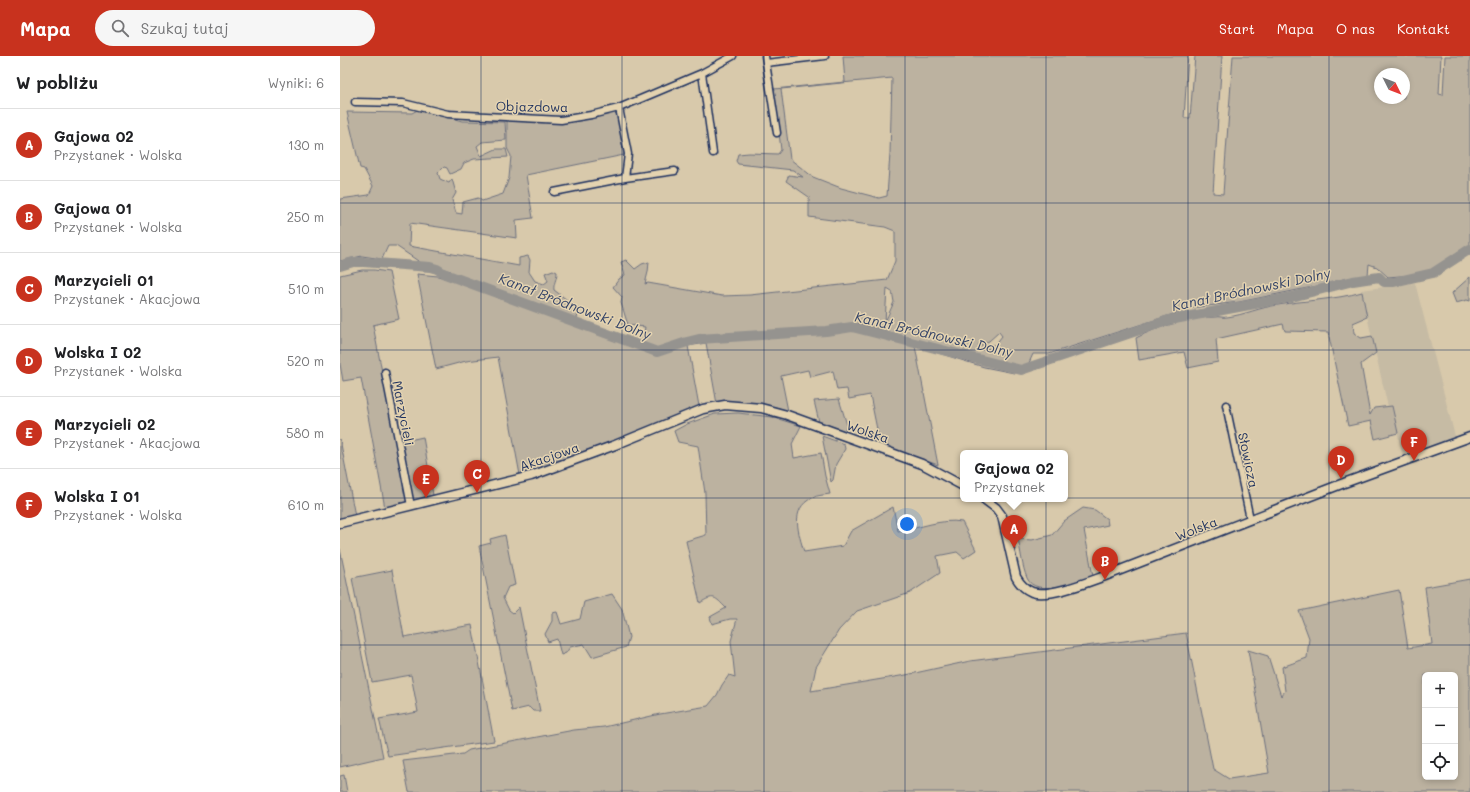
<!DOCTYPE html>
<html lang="pl">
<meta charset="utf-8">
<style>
body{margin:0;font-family:Mali,sans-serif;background:#f6f6f6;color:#202124}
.controls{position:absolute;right:12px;bottom:12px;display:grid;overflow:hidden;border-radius:6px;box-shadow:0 2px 6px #0003}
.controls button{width:36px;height:36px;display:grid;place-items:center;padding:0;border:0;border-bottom:1px solid #e0e0e0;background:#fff;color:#202124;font:20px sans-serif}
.compass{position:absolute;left:1034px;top:12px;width:36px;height:36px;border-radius:50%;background:#fff;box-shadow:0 2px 6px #0003;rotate:132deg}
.you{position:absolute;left:567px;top:468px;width:14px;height:14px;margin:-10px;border:3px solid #fff;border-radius:50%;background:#1a73e8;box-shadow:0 0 0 6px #1a73e833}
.badge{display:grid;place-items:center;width:26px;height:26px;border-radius:50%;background:#c8321e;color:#fff;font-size:13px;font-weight:700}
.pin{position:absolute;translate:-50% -33px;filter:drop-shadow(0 1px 2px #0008)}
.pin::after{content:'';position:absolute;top:21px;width:14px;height:12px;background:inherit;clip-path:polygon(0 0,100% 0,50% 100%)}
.popup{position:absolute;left:620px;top:394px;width:108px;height:52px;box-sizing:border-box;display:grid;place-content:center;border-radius:6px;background:#fff;filter:drop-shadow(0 1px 3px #0005);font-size:13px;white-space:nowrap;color:#757577}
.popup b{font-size:15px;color:#202124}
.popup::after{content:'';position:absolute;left:50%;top:100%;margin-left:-8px;border:8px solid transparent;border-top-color:#fff}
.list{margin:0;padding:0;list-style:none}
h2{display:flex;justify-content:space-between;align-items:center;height:52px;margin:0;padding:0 16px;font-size:17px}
h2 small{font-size:13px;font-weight:400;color:#757577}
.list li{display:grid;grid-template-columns:26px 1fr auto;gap:12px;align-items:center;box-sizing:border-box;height:72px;padding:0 16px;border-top:1px solid #e0e0e0}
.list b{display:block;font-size:15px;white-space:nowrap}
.list p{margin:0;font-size:13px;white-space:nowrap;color:#757577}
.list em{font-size:13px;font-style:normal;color:#757577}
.icon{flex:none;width:22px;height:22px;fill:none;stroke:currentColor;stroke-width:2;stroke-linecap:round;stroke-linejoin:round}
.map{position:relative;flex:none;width:1130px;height:736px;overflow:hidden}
header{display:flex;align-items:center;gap:24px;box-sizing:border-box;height:56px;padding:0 20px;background:#c8321e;color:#fff}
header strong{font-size:19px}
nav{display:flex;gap:22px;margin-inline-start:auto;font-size:14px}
.search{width:280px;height:36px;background:#f6f6f6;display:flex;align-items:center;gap:10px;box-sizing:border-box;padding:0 14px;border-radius:22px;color:#757577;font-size:15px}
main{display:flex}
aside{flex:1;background:#fff}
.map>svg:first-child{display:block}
</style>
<header>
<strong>Mapa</strong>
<div class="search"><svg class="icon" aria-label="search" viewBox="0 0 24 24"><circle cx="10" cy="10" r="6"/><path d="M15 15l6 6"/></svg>Szukaj tutaj</div>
<nav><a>Start</a><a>Mapa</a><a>O nas</a><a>Kontakt</a></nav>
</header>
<main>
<aside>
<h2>W pobliżu<small>Wyniki: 6</small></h2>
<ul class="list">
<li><span class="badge">A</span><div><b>Gajowa 02</b><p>Przystanek · Wolska</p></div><em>130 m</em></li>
<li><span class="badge">B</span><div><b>Gajowa 01</b><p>Przystanek · Wolska</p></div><em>250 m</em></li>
<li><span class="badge">C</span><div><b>Marzycieli 01</b><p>Przystanek · Akacjowa</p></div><em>510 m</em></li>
<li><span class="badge">D</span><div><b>Wolska I 02</b><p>Przystanek · Wolska</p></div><em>520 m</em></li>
<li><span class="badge">E</span><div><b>Marzycieli 02</b><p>Przystanek · Akacjowa</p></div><em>580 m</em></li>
<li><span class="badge">F</span><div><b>Wolska I 01</b><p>Przystanek · Wolska</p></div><em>610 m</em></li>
</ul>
</aside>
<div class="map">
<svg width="1130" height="736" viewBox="0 0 1130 736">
<rect width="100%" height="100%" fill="#d8c9ab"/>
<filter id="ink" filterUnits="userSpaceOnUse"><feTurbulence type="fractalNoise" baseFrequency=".025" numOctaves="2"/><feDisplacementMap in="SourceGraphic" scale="8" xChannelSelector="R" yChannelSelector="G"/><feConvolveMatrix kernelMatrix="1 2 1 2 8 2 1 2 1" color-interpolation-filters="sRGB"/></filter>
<g filter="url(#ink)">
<path fill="#c6bba4" d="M 1075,227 L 1116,384 L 1063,403 L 1052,350 L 1048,351 L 1021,234 Z"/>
<path fill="#bcb2a0" stroke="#6c707f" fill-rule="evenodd" d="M 503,0 L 848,0 L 844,62 L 850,62 L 855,0 L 882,0 L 873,137 L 883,138 L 893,0 L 1101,0 L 1099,38 L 1103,39 L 1105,0 L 1130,0 L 1130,190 L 1093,214 L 1071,219 L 1048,221 L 1037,211 L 1029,208 L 1028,219 L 1003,223 L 982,229 L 899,246 L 852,252 L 709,298 L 693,298 L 689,307 L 688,315 L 674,317 L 644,311 L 575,290 L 598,409 L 540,388 L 530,339 L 509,343 L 507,333 L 497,334 L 493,315 L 470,321 L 468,314 L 441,320 L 448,355 C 422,346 404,344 377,348 L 366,287 L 348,290 L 359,350 C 340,357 323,366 305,373 C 264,391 222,406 180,419 L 158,301 L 126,305 L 96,313 L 77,218 L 98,220 L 110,224 L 111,215 L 81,207 L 56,190 L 48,190 L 42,203 L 22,200 L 0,205 L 0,143 L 29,139 L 33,130 L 24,113 L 20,112 L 7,56 L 72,57 L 79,53 L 122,65 L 165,66 L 166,84 L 142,86 L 137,90 L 141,100 L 156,93 L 166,93 L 168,101 L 134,103 L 124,107 L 121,113 L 110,118 L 107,112 L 104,111 L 98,117 L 100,123 L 109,127 L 112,123 L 116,137 L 112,144 L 116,157 L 122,158 L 123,146 L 138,142 L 142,145 L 163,138 L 169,122 L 171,100 L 167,92 L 167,62 L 212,65 L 277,55 L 284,99 L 186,119 L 193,162 L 176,164 L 177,182 L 70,167 L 69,190 L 179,210 L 179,202 L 188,200 L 190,204 L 189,216 L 195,225 L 204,228 L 208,225 L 205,217 L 213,214 L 217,216 C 217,223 213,228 214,234 L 239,253 L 237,263 L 302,287 L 305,271 L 288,269 L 281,247 L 282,241 L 273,231 L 279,223 L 285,219 L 281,206 L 286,204 L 295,213 L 302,208 L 309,206 L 308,216 L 305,228 L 308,227 L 382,240 L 410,239 L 547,224 L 555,205 L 555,175 L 545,171 L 469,161 L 469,141 L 446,125 L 449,119 L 463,121 L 453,114 L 398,108 L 396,105 L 398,98 L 409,97 L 438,98 L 441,94 L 434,33 L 505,26 ZM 1040,18 L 1064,18 L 1064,42 L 1040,42 ZM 552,22 L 550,98 L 547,140 L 539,142 L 501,132 L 473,121 L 450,103 L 441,33 ZM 547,232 L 552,235 L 554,246 L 545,266 ZM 518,267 L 574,283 L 574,290 L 517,275 ZM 659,276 L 662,280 L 655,289 L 638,289 L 649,285 Z
M 22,214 L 34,214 L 49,216 L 59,263 L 33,269 L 67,446 L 45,452 L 21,322 L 3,325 L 0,308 L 0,219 Z
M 1130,221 L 1130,245 L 1127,244 L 1116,247 L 1112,237 Z
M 1022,236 L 1027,261 L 1013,267 L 1014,277 L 1021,282 L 1032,280 L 1036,297 L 1021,308 L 1030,359 L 1034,352 L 1052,350 L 1058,377 L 1035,383 L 1031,365 L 1008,370 L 988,276 L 945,275 L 943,268 L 876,283 L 878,306 L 848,312 L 844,296 L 799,304 L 796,282 C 816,271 852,261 875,261 C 879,260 883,262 887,261 C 904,259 921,251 938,249 C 966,244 994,244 1022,236 Z
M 499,343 L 507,369 L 505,375 L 479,366 L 474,345 Z
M 398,357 L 432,361 L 461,370 L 452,388 L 454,402 L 481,397 L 485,420 L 490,438 C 485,439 477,439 472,442 C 449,453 459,478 464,496 L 503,490 L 511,475 L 553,451 L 558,475 C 579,473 601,462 622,466 L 636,494 L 624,502 L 617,496 L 597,500 L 600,517 L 570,537 L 517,555 L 499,574 L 476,611 L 471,635 L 566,619 L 630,605 L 846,577 L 873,713 L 889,723 L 929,717 L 908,594 L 928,600 L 941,640 L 945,635 L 942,611 L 967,602 L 969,582 L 959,555 L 1059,534 L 1068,592 L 1092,588 L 1085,531 L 1130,523 L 1130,736 L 789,736 L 788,735 L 786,736 L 69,736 L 63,705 L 123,698 L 129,694 L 234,674 L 264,671 L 320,658 L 368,650 L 377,639 L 382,629 L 389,619 L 395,621 L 391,585 L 397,563 L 390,563 L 372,568 L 370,561 L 386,552 C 375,541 374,538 360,547 L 346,485 L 366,479 L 365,437 L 358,390 L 338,386 L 334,375 L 347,368 L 375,358 ZM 1085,619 L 1115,619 L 1115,721 L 1085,721 Z
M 482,380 L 504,388 L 505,393 L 496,408 L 493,424 L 491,426 Z
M 83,381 L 93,439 L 71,445 L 60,386 Z
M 0,383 L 15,460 L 0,463 Z
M 743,452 L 755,454 L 767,463 L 768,469 L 744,474 L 753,520 C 739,526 695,542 687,522 C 682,510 681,496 678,483 L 692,484 L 712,479 L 724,465 Z
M 165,479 L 175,529 L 168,531 L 163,542 L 169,554 L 173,557 L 179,551 L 200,655 L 193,655 L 189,651 L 172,655 L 139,490 L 151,487 L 150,483 Z
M 0,493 L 43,701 L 0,711 Z
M 52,514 L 64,581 L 132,569 L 154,685 L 48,700 L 39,663 L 78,656 L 71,619 L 32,626 L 12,522 Z
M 272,538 L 282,553 L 289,581 L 286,591 L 252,601 L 244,588 L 230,591 L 226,597 L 221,599 L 217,583 L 208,586 L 205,578 L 212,565 L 212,557 L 217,556 L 221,568 L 240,563 L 244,546 Z
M 4,719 L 7,736 L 0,736 L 0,720 Z"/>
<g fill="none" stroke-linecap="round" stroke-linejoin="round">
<path stroke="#95938f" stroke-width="10" d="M 0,210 L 13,206 L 23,206 L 90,211 L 97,213 L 105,218 L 317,296 L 347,286 L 359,283 L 486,275 L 512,271 L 681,314 L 829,264 L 952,241 L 1013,225 L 1039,221 L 1044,226 L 1054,226 L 1093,217 L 1130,193"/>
<defs>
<path id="minor" d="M 425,0 L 426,7 L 485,0
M 426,7 L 437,77
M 362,17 L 373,97
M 15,46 L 63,47 L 108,58 L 221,64 L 251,59 L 279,52 L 362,17 L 393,0
M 279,52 L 288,98 L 285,122
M 214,136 L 285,122 L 335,115
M 45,316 L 71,450
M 886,349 L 910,463"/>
<path id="tertiary" d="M 644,443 L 656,452 L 662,460 L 676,521 C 680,528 684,533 692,536 C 709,542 748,526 765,520 L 1004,427 L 1130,381
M 0,467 L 191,420 L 275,389 L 363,353 L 385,349 L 421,352 L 447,359 L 582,408 L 623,430"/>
</defs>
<use href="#minor" stroke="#1b2f5e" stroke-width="9"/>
<use href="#tertiary" stroke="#1b2f5e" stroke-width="11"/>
<use href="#minor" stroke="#e4d3b0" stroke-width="6"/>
<use href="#tertiary" stroke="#e4d3b0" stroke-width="8"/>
</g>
</g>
<path fill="none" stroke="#1b2f5e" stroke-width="1" stroke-opacity="0.55" d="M 141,0 L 141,736M 282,0 L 282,736M 424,0 L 424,736M 565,0 L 565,736M 706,0 L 706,736M 848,0 L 848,736M 989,0 L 989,736M 0,147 L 1130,147M 0,294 L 1130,294M 0,442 L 1130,442M 0,589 L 1130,589"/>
<g text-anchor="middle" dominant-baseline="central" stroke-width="3" stroke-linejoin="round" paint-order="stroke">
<g font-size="13" fill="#1b2f5e" stroke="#e4d3b0">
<text transform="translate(192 50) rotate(1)">Objazdowa</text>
<text transform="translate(64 357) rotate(79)">Marzycieli</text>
<text transform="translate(528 375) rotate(19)">Wolska</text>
<text transform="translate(209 400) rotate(-19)">Akacjowa</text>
<text transform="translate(909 404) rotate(78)">Słowicza</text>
<text transform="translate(856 472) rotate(-21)">Wolska</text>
</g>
<g font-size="14" font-style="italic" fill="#334368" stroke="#e4d3b0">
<text transform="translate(911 233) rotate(-12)">Kanał Bródnowski Dolny</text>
<text transform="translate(235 250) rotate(21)">Kanał Bródnowski Dolny</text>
<text transform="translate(594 278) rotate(13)">Kanał Bródnowski Dolny</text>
</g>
</g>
</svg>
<div class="controls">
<button>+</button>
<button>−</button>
<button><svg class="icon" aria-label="locate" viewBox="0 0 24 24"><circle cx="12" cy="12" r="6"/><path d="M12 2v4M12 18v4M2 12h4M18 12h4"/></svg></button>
</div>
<svg class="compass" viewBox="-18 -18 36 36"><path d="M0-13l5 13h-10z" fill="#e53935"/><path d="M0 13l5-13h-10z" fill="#757577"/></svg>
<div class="you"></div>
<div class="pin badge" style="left:674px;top:492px">A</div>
<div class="popup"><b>Gajowa 02</b>Przystanek</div>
<div class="pin badge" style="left:765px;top:524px">B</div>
<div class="pin badge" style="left:137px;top:437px">C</div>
<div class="pin badge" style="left:1001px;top:423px">D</div>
<div class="pin badge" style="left:86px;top:442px">E</div>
<div class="pin badge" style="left:1074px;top:405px">F</div>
</div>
</main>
